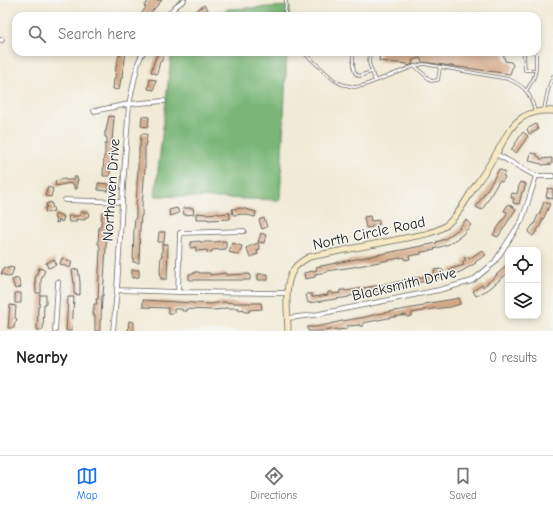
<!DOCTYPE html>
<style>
body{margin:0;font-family:"Comic Neue",sans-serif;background:#f6f6f6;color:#222}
.controls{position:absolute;right:12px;bottom:12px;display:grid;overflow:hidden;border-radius:8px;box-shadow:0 2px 6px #0003}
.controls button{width:36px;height:36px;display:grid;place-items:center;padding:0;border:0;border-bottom:1px solid #e0e0e0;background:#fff;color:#222;font:20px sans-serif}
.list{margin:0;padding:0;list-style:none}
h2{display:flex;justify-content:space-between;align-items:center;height:52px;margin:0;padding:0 16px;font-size:17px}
h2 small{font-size:13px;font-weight:400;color:#767676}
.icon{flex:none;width:22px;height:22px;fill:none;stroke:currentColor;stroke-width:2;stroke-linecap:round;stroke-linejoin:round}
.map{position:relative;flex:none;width:553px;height:331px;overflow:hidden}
.search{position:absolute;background:#fff;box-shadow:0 2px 6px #0003;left:12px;right:12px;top:12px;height:44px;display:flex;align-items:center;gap:10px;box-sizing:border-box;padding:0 14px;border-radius:12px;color:#767676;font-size:15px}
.sheet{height:124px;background:#fff}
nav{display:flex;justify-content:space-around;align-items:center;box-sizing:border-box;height:56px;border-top:1px solid #e0e0e0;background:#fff;font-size:11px;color:#767676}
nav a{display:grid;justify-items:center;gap:2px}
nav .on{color:#1a73e8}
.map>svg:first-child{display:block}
</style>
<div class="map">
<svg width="553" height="331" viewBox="0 0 553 331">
<rect width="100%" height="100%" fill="#f6f6f2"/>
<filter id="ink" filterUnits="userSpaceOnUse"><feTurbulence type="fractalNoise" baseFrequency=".025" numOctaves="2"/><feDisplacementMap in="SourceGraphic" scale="8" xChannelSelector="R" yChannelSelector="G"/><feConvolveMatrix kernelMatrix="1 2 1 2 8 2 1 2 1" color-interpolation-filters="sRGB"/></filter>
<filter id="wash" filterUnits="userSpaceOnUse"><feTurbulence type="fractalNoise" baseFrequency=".012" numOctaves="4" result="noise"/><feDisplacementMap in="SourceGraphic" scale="16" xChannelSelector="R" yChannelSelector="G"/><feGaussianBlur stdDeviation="0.9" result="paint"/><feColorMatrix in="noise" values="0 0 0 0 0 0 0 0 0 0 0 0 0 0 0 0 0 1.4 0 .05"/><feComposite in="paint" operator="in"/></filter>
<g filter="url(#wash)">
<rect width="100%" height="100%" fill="#f1ead6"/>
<path fill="#79b677" stroke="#4a694a" d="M 290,6 L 289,16 L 217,16 L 228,9 Z
M 176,52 L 287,52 L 280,200 L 155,196 L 171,57 Z"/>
<g id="blocks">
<path fill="#d3a786" d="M 149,0 L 162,0 L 148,16 L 140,16 L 146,7 L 144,6 Z
M 204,5 L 208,10 L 199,16 L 188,16 L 193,11 L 194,12 Z
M 121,52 L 126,52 L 124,66 L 123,66 L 122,78 L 121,78 L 119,90 L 113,89 L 114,79 L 115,79 L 116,67 L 119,55 L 120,56 Z
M 158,52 L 165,52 L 161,62 L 160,61 L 157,74 L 151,72 L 154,62 Z
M 380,52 L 503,52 L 505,61 L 511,62 L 513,65 L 510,74 L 422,62 L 420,58 L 412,60 L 413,64 L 408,66 L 407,64 L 379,61 Z
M 150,79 L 156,80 L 154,90 L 148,89 Z
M 109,116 L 114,117 L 112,141 L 111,141 L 111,154 L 110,154 L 110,176 L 103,176 L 104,156 L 105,156 L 105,144 L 107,144 L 107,137 L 105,137 L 105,131 L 106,131 Z
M 142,116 L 149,117 L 148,127 L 141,126 Z
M 536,124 L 538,130 L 529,134 L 527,129 Z
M 523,132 L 528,136 L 516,153 L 511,150 Z
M 141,134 L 147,134 L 146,144 L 145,144 L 145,168 L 142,205 L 142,216 L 141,216 L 140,228 L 139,263 L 133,262 L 134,230 L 135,218 L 136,218 L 136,206 L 138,168 L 138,158 L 139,158 L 139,147 L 140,147 Z
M 531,153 L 537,154 L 537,156 L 540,157 L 540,159 L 552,158 L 552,164 L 542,165 L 542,164 L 529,161 Z
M 499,169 L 505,172 L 503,176 L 505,177 L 502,182 L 499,181 L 482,210 L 476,207 L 493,180 Z
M 74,177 L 77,177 L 77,179 L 78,179 L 78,181 L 77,181 L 77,189 L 74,189 L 74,184 L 70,184 L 70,183 L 56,186 L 55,181 L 65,179 L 65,180 L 74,180 Z
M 520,182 L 526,184 L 523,192 L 522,192 L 519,204 L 513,203 L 514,198 L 511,198 L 512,193 L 517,194 Z
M 98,183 L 109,184 L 109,191 L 98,190 Z
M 48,187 L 53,189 L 51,197 L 45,196 Z
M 548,188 L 553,189 L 553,199 L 546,197 Z
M 51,202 L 54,211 L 46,213 L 45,208 L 47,207 L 46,204 Z
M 544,202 L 550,204 L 540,226 L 533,236 L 528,232 L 533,225 L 534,225 L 538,215 L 539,215 Z
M 508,204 L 516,209 L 498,237 L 493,235 L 506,215 L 507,212 L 504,211 Z
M 177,208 L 179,213 L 170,216 L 169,210 Z
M 183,208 L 193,208 L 194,214 L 184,215 Z
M 242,208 L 256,212 L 255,217 L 243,214 L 233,215 L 232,209 Z
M 80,212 L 89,212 L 88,217 L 85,217 L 85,220 L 76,219 L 76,222 L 69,222 L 68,216 L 80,216 Z
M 56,213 L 64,217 L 62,222 L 59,220 L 58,223 L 55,222 L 56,219 L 54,218 Z
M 102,213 L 108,213 L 103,296 L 102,296 L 101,320 L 100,320 L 100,331 L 95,331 L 95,315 L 93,315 L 93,311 L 94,311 L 94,304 L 97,304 L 96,299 L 98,299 L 100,248 L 99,244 L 98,244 L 99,227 L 101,227 Z
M 196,213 L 206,214 L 218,213 L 218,214 L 230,213 L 230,219 L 208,220 L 208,219 L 196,219 Z
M 370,216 L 371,221 L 379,220 L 379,225 L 372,226 L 372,227 L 366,228 L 364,217 Z
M 264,218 L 267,227 L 262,229 L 259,220 Z
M 466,220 L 471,225 L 462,235 L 449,244 L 434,249 L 435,250 L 421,252 L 421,254 L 409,256 L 410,259 L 405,260 L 405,257 L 353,267 L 339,269 L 327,271 L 327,272 L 315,274 L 315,277 L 305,279 L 304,273 L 317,270 L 316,267 L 437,243 L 436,242 L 445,239 L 460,228 L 459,228 Z
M 159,232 L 165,232 L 164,242 L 158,242 Z
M 261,233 L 266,235 L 264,243 L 258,242 Z
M 200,241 L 200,242 L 214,242 L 226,241 L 226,249 L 212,250 L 212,252 L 207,252 L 207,250 L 196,251 L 196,247 L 191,248 L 191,242 Z
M 232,243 L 242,246 L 239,255 L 229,252 Z
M 258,243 L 260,249 L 257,250 L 258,254 L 250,257 L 246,248 Z
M 162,244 L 168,244 L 167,279 L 161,279 L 160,270 L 161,256 L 162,256 Z
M 482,250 L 486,255 L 475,262 L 476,263 L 460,272 L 451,275 L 450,269 L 464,265 L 462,262 L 466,260 L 464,258 L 468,256 L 469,259 Z
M 62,258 L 72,262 L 70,268 L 60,264 Z
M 54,259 L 56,265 L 48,268 L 46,263 Z
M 508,263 L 508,273 L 489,289 L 476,296 L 473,291 L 482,285 L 483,287 L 496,276 L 496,275 L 503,269 Z
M 4,267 L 8,269 L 9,267 L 14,268 L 11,277 L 1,274 Z
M 39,268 L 45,270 L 41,280 L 41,293 L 36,293 L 35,279 Z
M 78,269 L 80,282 L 80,295 L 74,294 L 74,283 L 72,270 Z
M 440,269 L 440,270 L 443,270 L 444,277 L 433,279 L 434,280 L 409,284 L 410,286 L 375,292 L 349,296 L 349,297 L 308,303 L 306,294 L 312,294 L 312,297 L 314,297 L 328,295 L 328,292 L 332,292 L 332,294 L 340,293 L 340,290 L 345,290 L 345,291 L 352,290 L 414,279 L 414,278 L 423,277 L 423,276 L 435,274 L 434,270 Z
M 132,270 L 139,270 L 139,277 L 132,278 Z
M 194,272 L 199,272 L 199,273 L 210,273 L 210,275 L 226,273 L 226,275 L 250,274 L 250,280 L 189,280 L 189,274 L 194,274 Z
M 258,274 L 268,274 L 268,280 L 258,280 Z
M 18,278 L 21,287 L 15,289 L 12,280 Z
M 15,293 L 21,293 L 21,303 L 15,303 Z
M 40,295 L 46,295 L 46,304 L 44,304 L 43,330 L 37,330 L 38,307 L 39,307 Z
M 68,297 L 74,297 L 72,331 L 66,331 Z
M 459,298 L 460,304 L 450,307 L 423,310 L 423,311 L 412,313 L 412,316 L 407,317 L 406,315 L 388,318 L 363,323 L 363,326 L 360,326 L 360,325 L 347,326 L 347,329 L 337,330 L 336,329 L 324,331 L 308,331 L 307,327 L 315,327 L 330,324 L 342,321 L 366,317 L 377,314 L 424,306 L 424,304 L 449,300 Z
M 143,300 L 211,304 L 223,302 L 235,303 L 261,303 L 262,309 L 249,310 L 249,312 L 244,312 L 244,309 L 239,310 L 239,308 L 224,308 L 224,309 L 213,310 L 186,309 L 186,311 L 182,311 L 182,309 L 174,309 L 174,313 L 168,313 L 168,308 L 143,307 Z
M 10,305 L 16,306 L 15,318 L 17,319 L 16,322 L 15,322 L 14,328 L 8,328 Z
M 129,321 L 134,322 L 134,331 L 128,331 Z"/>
</g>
</g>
<g filter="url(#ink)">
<use href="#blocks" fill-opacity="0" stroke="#67645d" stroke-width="1"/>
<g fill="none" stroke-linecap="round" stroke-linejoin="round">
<defs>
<path id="lane" d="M 285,16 L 286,0
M 303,52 L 334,80 L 341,84 L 354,87 L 362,86 L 415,66 L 424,64 L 508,79 C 525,86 531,94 535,112
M 353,52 L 353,66 L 355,73 L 359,76 L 371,72
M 370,52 L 369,63 L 375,81
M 525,52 L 524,53 L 525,70 L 536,70
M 415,66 L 431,81 L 438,80 L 440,67
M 526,91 C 537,75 536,73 536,54 L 535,53 L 533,52
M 544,110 C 546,98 548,87 553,76"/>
<path id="street" d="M 167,16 L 175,7 L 184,0
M 0,40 L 2,40
M 94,111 L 129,104 L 164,101
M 496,154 L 536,176 L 553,176
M 65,200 L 122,202
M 117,290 L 178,292 L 287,293
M 178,292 L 180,233 L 244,231
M 288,318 L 314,315 L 439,290 L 472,281 L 494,263 L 522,220 L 528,202 L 536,176
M 55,331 L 58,282
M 113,331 L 117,290 L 122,202 L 129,104 L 138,63 L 143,52"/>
<path id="secondary" d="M 288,331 C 288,312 283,285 294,269 C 298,263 304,260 309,257 L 426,234 C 433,232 439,230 445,226 C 457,217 465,202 473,189 C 481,178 489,166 496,154 C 504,141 510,125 523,117 C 532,112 543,110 553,111"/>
</defs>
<use href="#lane" stroke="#67645d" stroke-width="3.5"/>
<use href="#street" stroke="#67645d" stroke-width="5.5"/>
<use href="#secondary" stroke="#67645d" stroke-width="7"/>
<use href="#lane" stroke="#fff" stroke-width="2"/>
<use href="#street" stroke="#fff" stroke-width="4"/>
<use href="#secondary" stroke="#f6e9c3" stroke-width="5.5"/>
</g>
</g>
<g text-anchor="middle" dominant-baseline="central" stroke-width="3" stroke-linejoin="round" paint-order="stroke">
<g font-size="15" fill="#1c1c1c" stroke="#f6f6f2">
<text transform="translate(111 190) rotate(-86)">Northaven Drive</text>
<text transform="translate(369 233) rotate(-12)">North Circle Road</text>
<text transform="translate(404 284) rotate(-13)">Blacksmith Drive</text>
</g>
</g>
</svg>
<div class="controls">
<button><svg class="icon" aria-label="locate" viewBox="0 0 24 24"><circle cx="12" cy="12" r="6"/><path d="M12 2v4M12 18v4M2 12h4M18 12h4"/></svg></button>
<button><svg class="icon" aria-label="layers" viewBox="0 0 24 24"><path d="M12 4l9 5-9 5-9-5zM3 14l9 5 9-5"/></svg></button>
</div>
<div class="search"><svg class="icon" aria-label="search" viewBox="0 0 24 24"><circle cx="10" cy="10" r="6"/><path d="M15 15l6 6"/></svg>Search here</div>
</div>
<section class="sheet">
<h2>Nearby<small>0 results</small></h2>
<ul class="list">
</ul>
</section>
<nav>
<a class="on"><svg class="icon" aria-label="map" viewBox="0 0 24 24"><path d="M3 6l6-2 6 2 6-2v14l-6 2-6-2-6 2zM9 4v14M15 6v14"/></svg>Map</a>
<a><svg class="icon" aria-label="directions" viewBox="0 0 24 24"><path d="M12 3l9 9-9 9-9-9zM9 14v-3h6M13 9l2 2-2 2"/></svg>Directions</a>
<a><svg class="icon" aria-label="saved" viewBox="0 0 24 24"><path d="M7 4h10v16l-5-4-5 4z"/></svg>Saved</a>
</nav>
